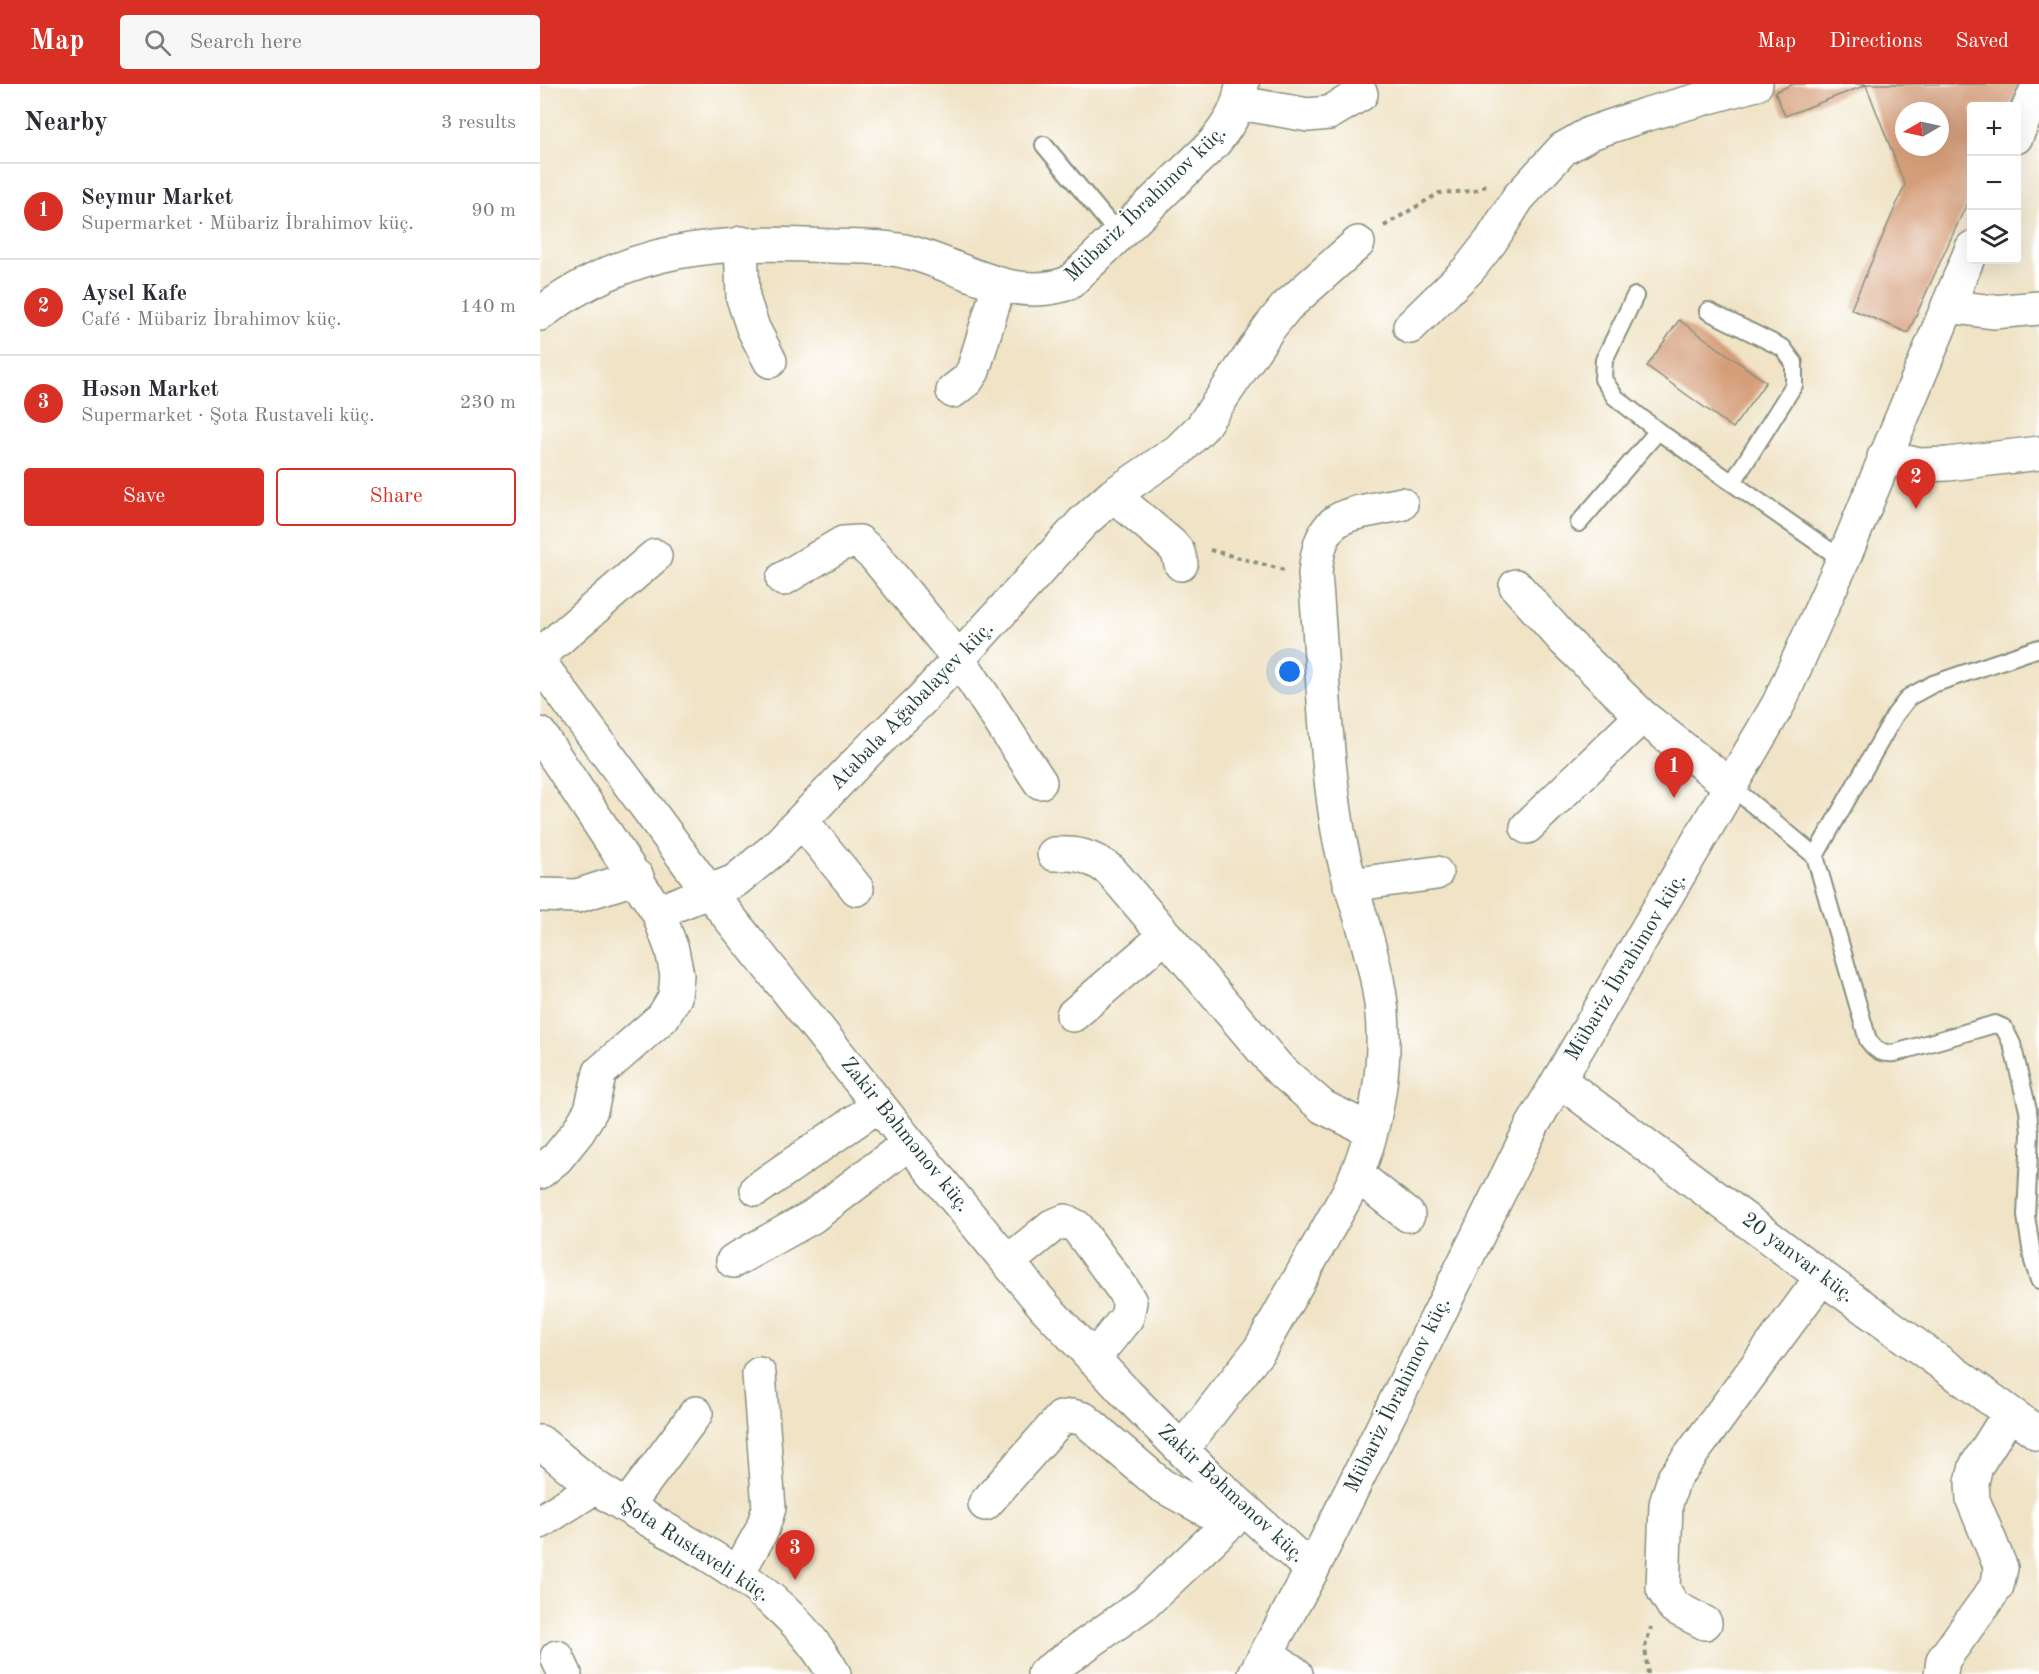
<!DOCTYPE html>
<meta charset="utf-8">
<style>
body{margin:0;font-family:"Old Standard TT",serif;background:#f7f7f7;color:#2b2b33}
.controls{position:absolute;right:18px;top:18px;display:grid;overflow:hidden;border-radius:6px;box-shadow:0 6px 24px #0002}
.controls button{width:54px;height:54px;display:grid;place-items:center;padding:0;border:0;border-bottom:2px solid #e1e1e2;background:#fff;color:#2b2b33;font:30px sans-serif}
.compass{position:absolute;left:1355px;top:18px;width:54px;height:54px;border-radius:50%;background:#fff;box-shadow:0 6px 24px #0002;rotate:261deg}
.you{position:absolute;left:750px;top:588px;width:21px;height:21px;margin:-15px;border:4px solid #fff;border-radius:50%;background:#1a73e8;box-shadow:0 0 0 9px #1a73e833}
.badge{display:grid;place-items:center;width:39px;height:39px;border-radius:50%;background:#d93025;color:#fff;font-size:20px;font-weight:700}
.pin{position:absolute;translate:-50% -50px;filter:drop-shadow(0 2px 3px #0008)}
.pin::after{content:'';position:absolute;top:32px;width:21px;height:18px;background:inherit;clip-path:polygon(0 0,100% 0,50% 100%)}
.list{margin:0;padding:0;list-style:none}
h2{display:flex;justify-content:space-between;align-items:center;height:78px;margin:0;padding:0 24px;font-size:26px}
h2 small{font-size:20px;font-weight:400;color:#7c7c81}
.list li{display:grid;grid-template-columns:39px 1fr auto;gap:18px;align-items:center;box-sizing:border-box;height:96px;padding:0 24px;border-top:2px solid #e1e1e2}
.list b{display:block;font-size:22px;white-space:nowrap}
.list p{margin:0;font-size:20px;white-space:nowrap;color:#7c7c81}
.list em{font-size:20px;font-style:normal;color:#7c7c81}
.actions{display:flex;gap:12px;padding:18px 24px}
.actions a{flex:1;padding:14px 0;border:2px solid #d93025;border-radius:6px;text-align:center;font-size:21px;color:#d93025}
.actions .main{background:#d93025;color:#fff}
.icon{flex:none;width:33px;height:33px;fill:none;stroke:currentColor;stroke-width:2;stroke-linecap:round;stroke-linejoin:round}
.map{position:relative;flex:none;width:1499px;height:1590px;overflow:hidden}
header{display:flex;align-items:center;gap:36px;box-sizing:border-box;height:84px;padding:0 30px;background:#d93025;color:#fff}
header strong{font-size:28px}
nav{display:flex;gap:33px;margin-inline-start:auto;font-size:21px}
.search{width:420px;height:54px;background:#f7f7f7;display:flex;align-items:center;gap:15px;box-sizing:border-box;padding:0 21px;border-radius:6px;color:#7c7c81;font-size:22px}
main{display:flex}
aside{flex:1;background:#fff}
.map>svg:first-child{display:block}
</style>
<header>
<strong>Map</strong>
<div class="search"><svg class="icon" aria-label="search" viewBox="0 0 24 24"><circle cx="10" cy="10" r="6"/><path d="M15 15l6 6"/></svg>Search here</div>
<nav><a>Map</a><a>Directions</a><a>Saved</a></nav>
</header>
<main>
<aside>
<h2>Nearby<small>3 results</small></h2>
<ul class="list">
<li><span class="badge">1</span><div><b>Seymur Market</b><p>Supermarket · Mübariz İbrahimov küç.</p></div><em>90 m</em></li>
<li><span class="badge">2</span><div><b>Aysel Kafe</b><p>Café · Mübariz İbrahimov küç.</p></div><em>140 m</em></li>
<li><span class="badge">3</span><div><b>Həsən Market</b><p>Supermarket · Şota Rustaveli küç.</p></div><em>230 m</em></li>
</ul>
<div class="actions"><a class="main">Save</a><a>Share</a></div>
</aside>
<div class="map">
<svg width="1499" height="1590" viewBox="0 0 1499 1590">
<rect width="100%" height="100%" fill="#fff"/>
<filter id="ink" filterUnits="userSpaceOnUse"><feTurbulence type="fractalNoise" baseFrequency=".0167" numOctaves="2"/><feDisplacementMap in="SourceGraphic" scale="12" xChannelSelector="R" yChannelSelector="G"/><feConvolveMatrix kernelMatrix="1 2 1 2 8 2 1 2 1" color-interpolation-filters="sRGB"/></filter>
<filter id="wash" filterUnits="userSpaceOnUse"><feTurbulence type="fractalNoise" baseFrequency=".008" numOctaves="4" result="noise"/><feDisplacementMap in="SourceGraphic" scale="24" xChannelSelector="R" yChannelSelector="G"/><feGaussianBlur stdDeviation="1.35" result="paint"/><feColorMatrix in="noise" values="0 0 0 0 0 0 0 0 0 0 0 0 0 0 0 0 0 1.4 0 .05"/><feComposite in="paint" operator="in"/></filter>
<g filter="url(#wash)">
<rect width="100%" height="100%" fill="#f0e3c6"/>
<g id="blocks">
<path fill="#d59e79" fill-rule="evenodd" d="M 1253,0 L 1481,0 L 1470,22 L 1432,22 L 1432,108 L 1368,249 L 1311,225 L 1365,101 L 1326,1 L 1245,32 L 1235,8 ZM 1364,27 L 1400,27 L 1400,63 L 1364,63 Z
M 1139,236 L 1226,298 L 1193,344 L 1107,282 Z"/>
</g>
</g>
<g filter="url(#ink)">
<use href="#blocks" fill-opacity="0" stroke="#88907d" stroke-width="1.5"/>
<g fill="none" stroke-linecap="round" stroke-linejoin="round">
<defs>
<path id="service" d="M 504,61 L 579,151
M 1095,212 L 1064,276 L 1063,295 L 1075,313 L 1118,347 L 1303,476
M 1168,227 L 1243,264 L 1254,279 L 1254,301 L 1193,398
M 1039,439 L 1118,347
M 1192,703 L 1275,772 L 1328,956 C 1336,967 1341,970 1355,969 L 1455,940 L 1464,944 L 1472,960 L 1488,1026 L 1490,1049 L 1486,1132 L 1493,1177 L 1499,1196
M 1275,772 L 1355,631 L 1369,613 L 1393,600 L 1499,564"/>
<path id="minor" d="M 700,19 L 768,31 L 789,29 L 821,10
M 201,159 L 203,214 L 213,244 L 230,277
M 1408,222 L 1453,228 L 1499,224
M 0,230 C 90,161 182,156 290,162 C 317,163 346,162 372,169 C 425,184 473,219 529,199 L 674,59 C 689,40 699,26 702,0
M 870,243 L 929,185 L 951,157 L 978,114 L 1023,65 L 1051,49 L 1104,31 L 1216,0
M 413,307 L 427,296 L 433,287 L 459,201
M 1344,373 L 1380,381 L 1408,380 L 1499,369
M 573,411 L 631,460 L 638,468 L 641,480
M 243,495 L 303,459 L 319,458 L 335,472 L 419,575 L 500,698
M 976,502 L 1025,557 L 1102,632 L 1192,703
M 0,571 L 115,472
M 0,579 L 170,809 L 369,1059 L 505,1223 L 583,1306 L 669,1393 L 772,1486
M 0,650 L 118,828
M 262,737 L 317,805
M 987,743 L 1102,632
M 514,770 C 538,769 551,772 571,787 L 738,984 L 783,1023 L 830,1046
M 810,801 L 896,789
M 0,811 L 37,812 L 97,793
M 533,931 L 625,852
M 1019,996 L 1282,1193 L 1499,1350
M 0,1088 L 17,1074 L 38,1048 L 51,1026 L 60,988 L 123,933 L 135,913 L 137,891 L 132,866 L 118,828 L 195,797 L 233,766 L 332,663 L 381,616 L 543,438 L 573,411 L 639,366 L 662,343 L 729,244 L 746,223 L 818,159
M 817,1091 L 868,1131
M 217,1105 L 339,1021
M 193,1177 L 272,1133 L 369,1059
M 468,1178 L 512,1142 L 525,1137 L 537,1143 L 582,1204 L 590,1218 L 587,1233 L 553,1275
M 0,1358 C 19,1373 37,1390 57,1404 C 143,1461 240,1496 294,1590
M 642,1365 L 720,1265 L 808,1109 C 838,1050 851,966 838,901 C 828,845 804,792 796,734 C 784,654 782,571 775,490 C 781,425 806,432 861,420
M 445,1420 L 521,1334 L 532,1332 L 544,1335 L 621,1401 L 690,1439
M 87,1422 L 156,1329
M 0,1438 L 55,1403
M 198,1489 L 222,1446 L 229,1424 L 219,1290
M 1165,1539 L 1134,1523 L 1123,1505 L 1126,1420 L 1134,1394 L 1282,1193
M 727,1569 L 756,1590
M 17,1573 L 25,1590
M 504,1590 L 605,1519 L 703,1426
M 1401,1590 L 1403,1576 L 1457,1502 L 1461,1484 L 1433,1416 L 1432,1398 L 1436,1382 L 1469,1330"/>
<path id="tertiary" d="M 1476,53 L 1499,0
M 715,1590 L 772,1486 L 992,1042 L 1239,619 L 1303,476 L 1432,164"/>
</defs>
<use href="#service" stroke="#88907d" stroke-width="20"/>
<use href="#minor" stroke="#88907d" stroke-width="36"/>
<use href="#tertiary" stroke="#88907d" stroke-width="36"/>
<path stroke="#88907d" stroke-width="4" stroke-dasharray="4.5 4.5" stroke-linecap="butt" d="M 844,142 L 899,109 L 934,107 L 948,100
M 670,466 L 744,486
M 1108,1590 L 1105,1563 L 1111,1543"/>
<use href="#service" stroke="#fff" stroke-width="16"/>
<use href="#minor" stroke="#fff" stroke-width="33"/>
<use href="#tertiary" stroke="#fff" stroke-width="33"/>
</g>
</g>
<g text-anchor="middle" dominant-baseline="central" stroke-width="4.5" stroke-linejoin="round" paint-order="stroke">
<g font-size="21" fill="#1f3d34" stroke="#fff">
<text transform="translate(606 120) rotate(-44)">Mübariz İbrahimov küç.</text>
<text transform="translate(372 622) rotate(-46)">Atabala Ağabalayev küç.</text>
<text transform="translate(1086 883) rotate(-59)">Mübariz İbrahimov küç.</text>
<text transform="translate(365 1051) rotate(51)">Zakir Bəhmənov küç.</text>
<text transform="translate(1258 1174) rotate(37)">20 yanvar küç.</text>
<text transform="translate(858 1311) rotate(-64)">Mübariz İbrahimov küç.</text>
<text transform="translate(691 1410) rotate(43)">Zakir Bəhmənov küç.</text>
<text transform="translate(155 1466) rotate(33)">Şota Rustaveli küç.</text>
</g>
</g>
</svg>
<div class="controls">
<button>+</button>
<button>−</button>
<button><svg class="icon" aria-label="layers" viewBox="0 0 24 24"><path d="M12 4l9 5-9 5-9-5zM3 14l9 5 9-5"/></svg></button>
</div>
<svg class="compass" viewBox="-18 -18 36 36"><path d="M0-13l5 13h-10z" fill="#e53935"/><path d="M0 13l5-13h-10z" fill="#7c7c81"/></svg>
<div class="you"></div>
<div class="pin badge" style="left:1134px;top:714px">1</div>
<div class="pin badge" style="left:1376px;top:425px">2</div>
<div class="pin badge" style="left:255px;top:1496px">3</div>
</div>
</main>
